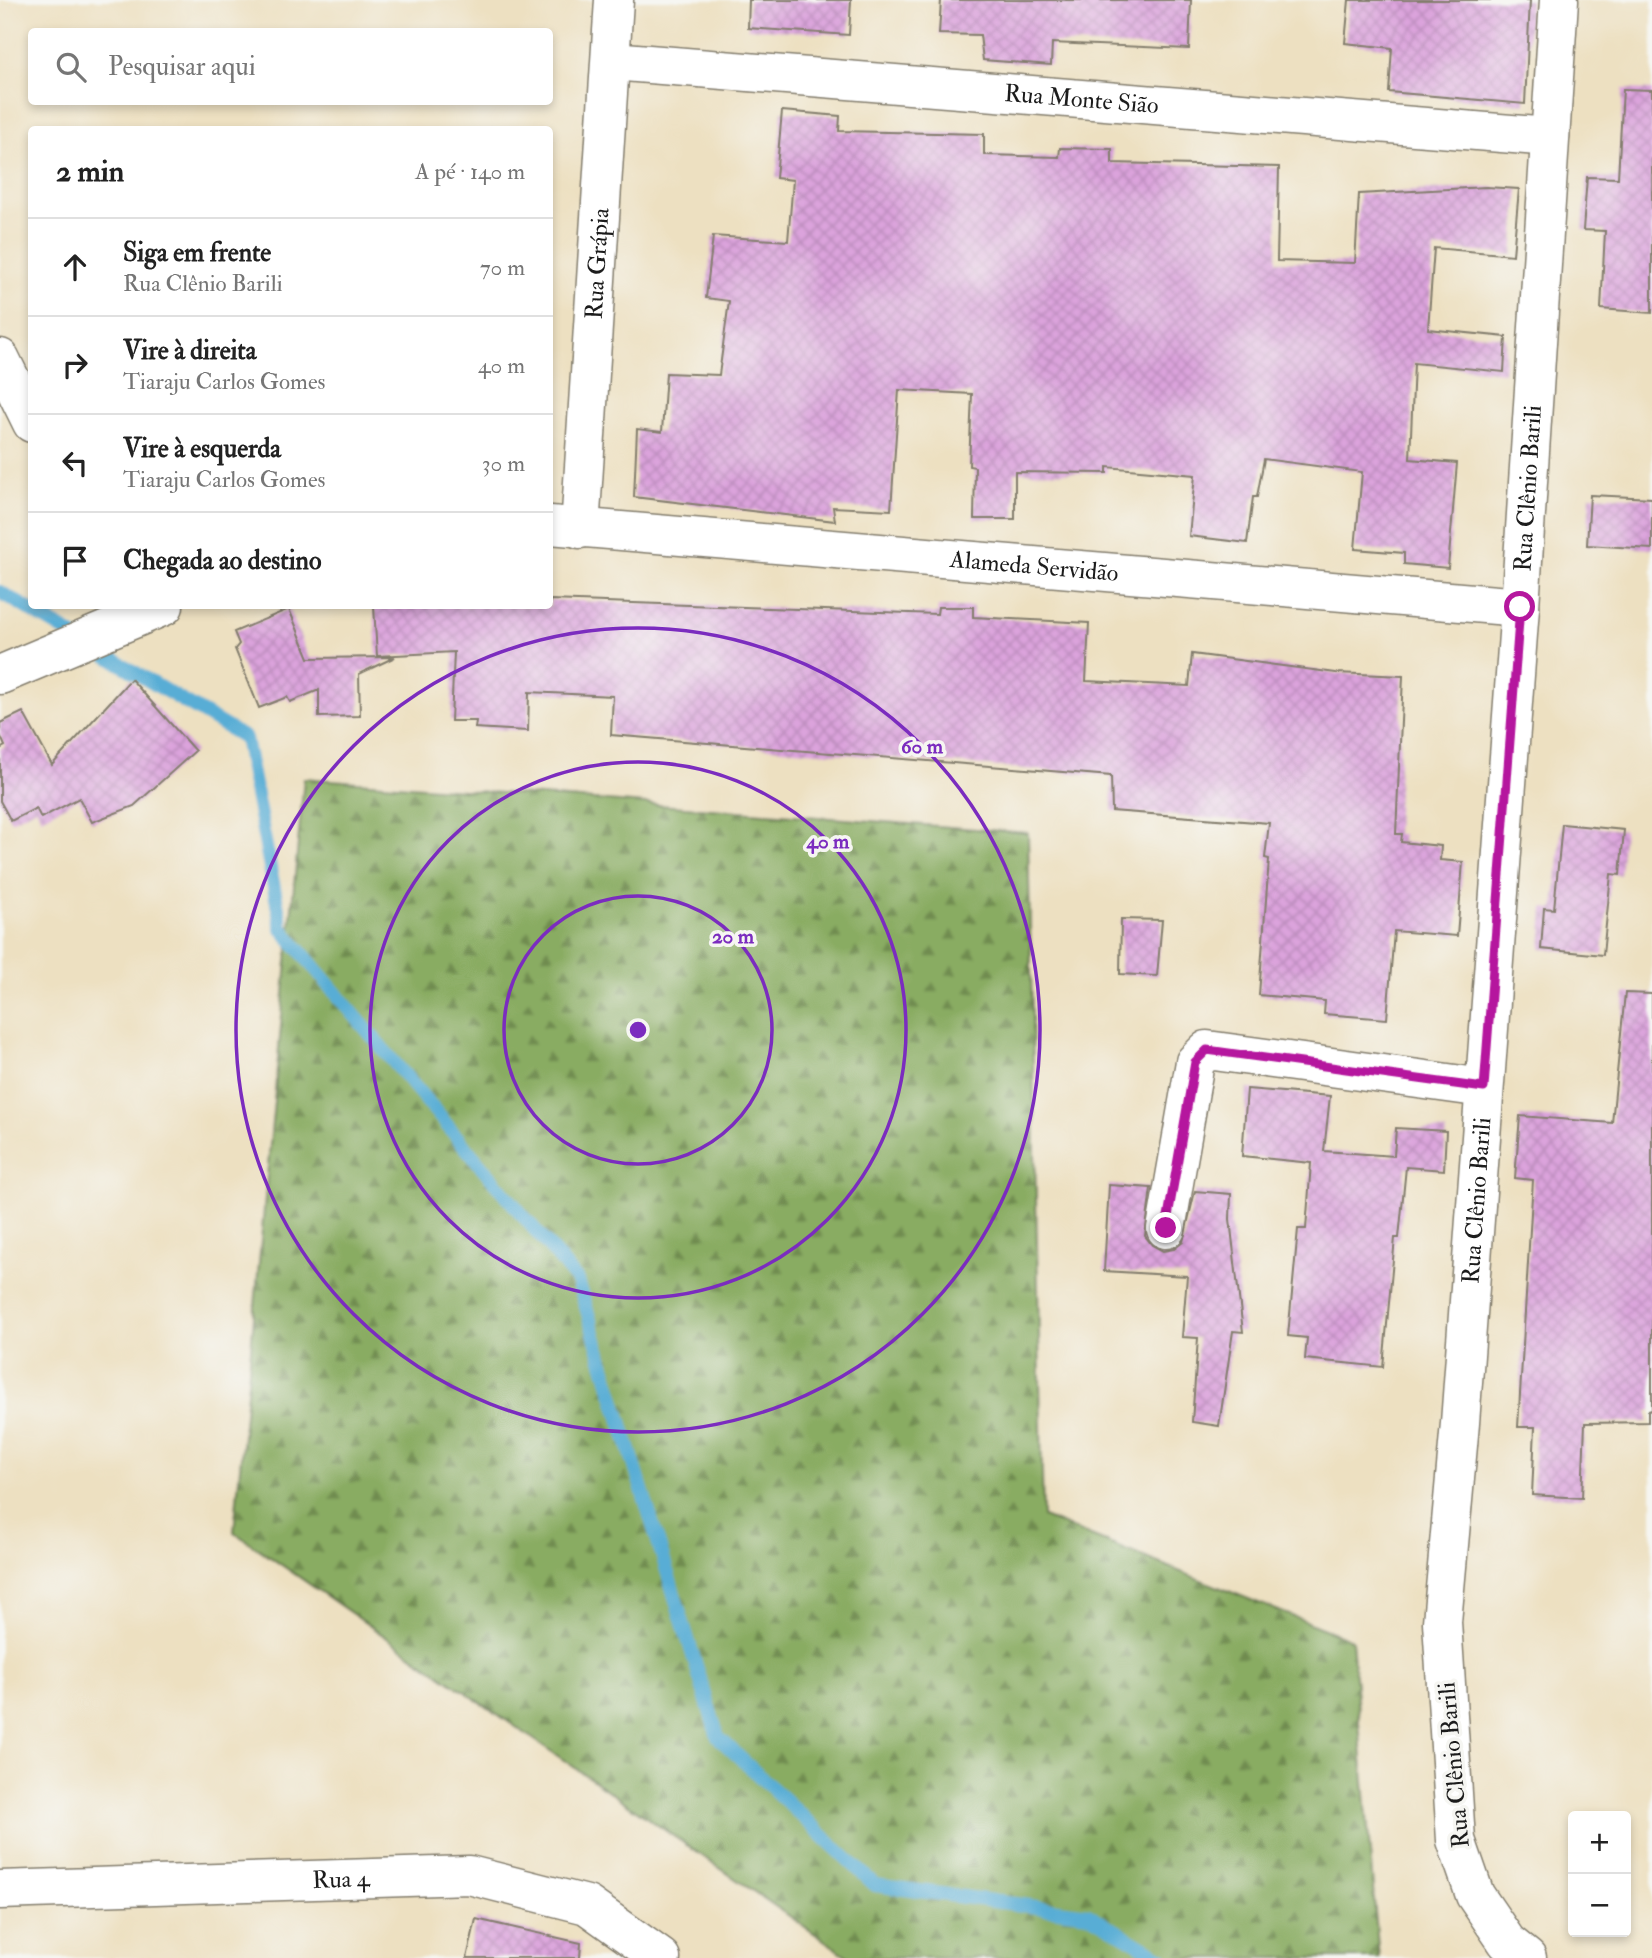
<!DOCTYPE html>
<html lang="pt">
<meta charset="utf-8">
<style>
body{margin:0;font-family:"IM FELL Double Pica",serif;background:#f2f2f2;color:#222}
.controls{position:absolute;right:21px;bottom:21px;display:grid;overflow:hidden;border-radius:7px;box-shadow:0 4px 10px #0003}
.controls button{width:63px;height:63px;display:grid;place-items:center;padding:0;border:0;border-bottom:2px solid #e0e0e0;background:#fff;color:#222;font:35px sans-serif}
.stop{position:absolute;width:21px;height:21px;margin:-16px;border:5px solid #b5179e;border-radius:50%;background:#fff}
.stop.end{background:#b5179e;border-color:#fff;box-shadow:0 2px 7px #0008}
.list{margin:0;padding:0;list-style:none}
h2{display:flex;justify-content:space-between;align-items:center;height:91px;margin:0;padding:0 28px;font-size:30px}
h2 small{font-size:23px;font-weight:400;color:#767676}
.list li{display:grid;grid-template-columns:46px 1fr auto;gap:21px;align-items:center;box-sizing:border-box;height:98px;padding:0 28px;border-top:2px solid #e0e0e0}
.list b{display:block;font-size:26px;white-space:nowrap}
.list p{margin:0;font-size:23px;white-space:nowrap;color:#767676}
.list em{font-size:23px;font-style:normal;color:#767676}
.icon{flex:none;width:38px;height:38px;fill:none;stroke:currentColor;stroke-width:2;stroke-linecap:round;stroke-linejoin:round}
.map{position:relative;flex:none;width:1652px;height:1958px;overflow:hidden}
.search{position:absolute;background:#fff;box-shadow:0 4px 10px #0003;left:28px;top:28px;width:525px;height:77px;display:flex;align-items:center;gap:18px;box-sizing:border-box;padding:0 24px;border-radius:7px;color:#767676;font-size:26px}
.panel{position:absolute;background:#fff;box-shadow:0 4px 10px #0003;left:28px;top:126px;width:525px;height:483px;border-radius:7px}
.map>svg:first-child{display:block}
</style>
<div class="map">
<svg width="1652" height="1958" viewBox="0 0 1652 1958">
<defs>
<pattern id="forest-firs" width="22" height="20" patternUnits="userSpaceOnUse" patternTransform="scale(1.75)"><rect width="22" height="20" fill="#89ac62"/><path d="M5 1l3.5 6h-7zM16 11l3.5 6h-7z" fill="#6f8b50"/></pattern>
<pattern id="building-cross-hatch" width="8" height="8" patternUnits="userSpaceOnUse" patternTransform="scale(1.75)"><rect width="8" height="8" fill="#dba3dc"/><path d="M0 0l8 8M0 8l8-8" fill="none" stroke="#bb8cbc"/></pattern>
</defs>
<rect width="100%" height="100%" fill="#f6f6f2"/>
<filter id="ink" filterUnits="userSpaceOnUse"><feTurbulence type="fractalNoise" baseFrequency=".0143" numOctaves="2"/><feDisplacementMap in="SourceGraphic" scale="14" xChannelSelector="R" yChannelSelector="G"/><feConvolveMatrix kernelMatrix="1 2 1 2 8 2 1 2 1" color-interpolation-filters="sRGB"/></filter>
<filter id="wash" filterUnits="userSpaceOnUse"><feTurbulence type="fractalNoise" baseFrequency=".00686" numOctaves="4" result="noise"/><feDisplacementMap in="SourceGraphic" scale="28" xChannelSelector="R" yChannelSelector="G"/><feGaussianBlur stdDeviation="1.57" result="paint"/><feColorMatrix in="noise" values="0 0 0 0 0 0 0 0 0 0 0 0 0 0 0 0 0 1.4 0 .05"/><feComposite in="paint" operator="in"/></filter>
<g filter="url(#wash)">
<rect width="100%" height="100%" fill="#ede0c1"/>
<path fill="url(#forest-firs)" stroke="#52643f" stroke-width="2" d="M 304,778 L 1028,833 L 1043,1517 L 1352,1640 L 1379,1958 L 850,1958 L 234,1532 Z"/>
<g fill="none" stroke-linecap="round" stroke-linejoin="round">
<path stroke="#59add5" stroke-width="14" d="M 0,592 L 245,738 L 282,929 L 578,1281 L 718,1737 L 875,1885 L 1088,1914 L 1162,1958"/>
</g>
<g id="blocks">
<path fill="url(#building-cross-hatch)" d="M 749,0 L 851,0 L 849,35 L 748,28 Z
M 941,0 L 1191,0 L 1189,49 L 1052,43 L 1051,65 L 983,60 L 980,35 L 939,34 Z
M 1349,0 L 1530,0 L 1525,104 L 1389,92 L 1392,48 L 1345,43 Z
M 1623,89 L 1652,90 L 1652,313 L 1601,309 L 1605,231 L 1583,230 L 1587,177 L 1618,178 Z
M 782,111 L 840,116 L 839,131 L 984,134 L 984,155 L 1059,157 L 1060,148 L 1112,149 L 1112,163 L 1279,167 L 1277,261 L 1355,263 L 1359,194 L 1486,187 L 1519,189 L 1513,255 L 1434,248 L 1428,329 L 1506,337 L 1504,372 L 1414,363 L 1410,459 L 1457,463 L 1448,568 L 1404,564 L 1404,553 L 1355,549 L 1362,472 L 1264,459 L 1257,497 L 1253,497 L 1247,543 L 1189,536 L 1195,475 L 1107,467 L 1107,473 L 1015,472 L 1015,519 L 974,519 L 975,467 L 969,466 L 972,394 L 899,390 L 891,510 L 833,507 L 835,521 L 634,497 L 637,429 L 662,432 L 666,373 L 719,375 L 729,301 L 706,298 L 713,236 L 788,241 L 793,180 L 776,178 Z
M 1590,495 L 1652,498 L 1652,549 L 1587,545 Z
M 550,600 L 937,614 L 938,607 L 973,607 L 973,617 L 1089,623 L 1086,681 L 1189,686 L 1192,654 L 1336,673 L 1403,676 L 1396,834 L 1402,834 L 1401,842 L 1441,846 L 1440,860 L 1463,862 L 1457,936 L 1394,931 L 1387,1019 L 1324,1014 L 1325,1001 L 1259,995 L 1269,859 L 1265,858 L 1269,823 L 1112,811 L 1111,776 L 611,735 L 613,696 L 529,692 L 528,731 L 475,728 L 476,721 L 451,721 L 454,652 L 377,656 L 374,606 L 550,606 Z
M 289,609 L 309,658 L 395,657 L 359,674 L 360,716 L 319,717 L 319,690 L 290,702 L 287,697 L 259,708 L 235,649 L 239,644 L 234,632 Z
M 131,679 L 195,751 L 134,806 L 92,822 L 79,798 L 41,818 L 36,808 L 11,821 L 0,801 L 0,749 L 5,746 L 0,735 L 0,723 L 23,712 L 52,765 Z
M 1562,824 L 1624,830 L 1620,875 L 1611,874 L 1603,955 L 1541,949 L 1544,908 L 1554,909 Z
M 1121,919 L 1162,920 L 1157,976 L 1120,974 Z
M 1625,993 L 1652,994 L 1652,1410 L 1648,1411 L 1648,1422 L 1585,1423 L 1582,1498 L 1532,1495 L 1535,1427 L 1518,1427 L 1533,1180 L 1515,1178 L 1520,1116 L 1612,1123 Z
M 1247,1089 L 1330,1096 L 1324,1151 L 1394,1156 L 1396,1128 L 1446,1131 L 1444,1170 L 1406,1167 L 1399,1238 L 1395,1238 L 1383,1367 L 1305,1359 L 1307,1338 L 1288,1336 L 1298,1229 L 1306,1229 L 1311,1163 L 1242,1156 Z
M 1109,1185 L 1151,1188 L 1145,1236 L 1152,1245 L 1163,1251 L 1174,1249 L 1183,1242 L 1195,1191 L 1231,1194 L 1230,1219 L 1243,1332 L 1233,1331 L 1219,1426 L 1192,1422 L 1198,1338 L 1182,1337 L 1187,1276 L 1104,1271 Z
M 476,1919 L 581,1943 L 580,1958 L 467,1958 Z"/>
</g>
</g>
<g filter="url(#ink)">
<use href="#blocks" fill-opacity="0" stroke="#847e6e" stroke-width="2"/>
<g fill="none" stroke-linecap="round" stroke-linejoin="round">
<defs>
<g id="minor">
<path id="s1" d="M 612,61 L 1550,137"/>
<path d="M 0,358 L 32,423"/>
<path id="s2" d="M 550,525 L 1520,607"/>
<path id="s3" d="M 580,529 L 614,0"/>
<path d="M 0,675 L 164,606"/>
<path d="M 1166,1229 L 1195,1062 L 1207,1050 L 1484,1088"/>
<path id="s4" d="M 0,1890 L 469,1875 L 587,1905 L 661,1958"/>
<path id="s5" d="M 1527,1958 L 1507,1942 L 1475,1895 L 1456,1840 L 1442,1622 L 1460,1423 L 1520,607 L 1559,0"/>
</g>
</defs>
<use href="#minor" stroke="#847e6e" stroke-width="41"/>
<use href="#minor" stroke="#fff" stroke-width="38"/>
</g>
</g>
<g fill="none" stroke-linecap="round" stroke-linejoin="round" filter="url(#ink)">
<path stroke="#b5179e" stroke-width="9" d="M 1166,1228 L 1195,1062 L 1207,1050 L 1484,1088 L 1520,607"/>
</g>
<g fill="none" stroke="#7b2cbf" stroke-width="3.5">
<circle cx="638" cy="1030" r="134"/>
<circle cx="638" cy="1030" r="268"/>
<circle cx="638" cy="1030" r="402"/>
</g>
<g text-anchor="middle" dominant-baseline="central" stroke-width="7" stroke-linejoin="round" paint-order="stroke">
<g font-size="24" fill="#1c1c1c" stroke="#f6f6f2">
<text stroke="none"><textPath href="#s1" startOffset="471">Rua Monte Sião</textPath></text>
<text stroke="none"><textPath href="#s3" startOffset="266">Rua Grápia</textPath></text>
<text stroke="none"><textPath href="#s5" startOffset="1496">Rua Clênio Barili</textPath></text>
<text stroke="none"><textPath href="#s2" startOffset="486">Alameda Servidão</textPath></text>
<text stroke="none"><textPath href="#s5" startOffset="782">Rua Clênio Barili</textPath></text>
<text transform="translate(1454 1765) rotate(-95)">Rua Clênio Barili</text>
<text stroke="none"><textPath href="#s4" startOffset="341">Rua 4</textPath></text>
</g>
</g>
<circle cx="638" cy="1030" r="10" fill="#7b2cbf" stroke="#f6f6f2" stroke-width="3.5"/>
<g font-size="21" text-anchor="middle" font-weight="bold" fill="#7b2cbf" stroke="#f6f6f2" stroke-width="7" stroke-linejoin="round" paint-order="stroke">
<text x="922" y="753">60 m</text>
<text x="828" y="848">40 m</text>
<text x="733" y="943">20 m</text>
</g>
</svg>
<div class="controls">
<button>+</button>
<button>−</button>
</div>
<div class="stop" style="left:1520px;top:607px"></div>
<div class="stop end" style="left:1166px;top:1228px"></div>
<div class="search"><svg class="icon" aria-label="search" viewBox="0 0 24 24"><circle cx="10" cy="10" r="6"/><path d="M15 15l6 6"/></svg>Pesquisar aqui</div>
<section class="panel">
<h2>2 min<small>A pé · 140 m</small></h2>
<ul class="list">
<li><svg class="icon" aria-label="ahead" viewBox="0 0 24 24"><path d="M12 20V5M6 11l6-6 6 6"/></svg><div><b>Siga em frente</b><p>Rua Clênio Barili</p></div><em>70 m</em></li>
<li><svg class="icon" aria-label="right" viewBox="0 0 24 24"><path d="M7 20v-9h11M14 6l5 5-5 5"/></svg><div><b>Vire à direita</b><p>Tiaraju Carlos Gomes</p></div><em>40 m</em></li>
<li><svg class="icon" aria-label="left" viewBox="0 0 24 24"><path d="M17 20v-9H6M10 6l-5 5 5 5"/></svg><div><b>Vire à esquerda</b><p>Tiaraju Carlos Gomes</p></div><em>30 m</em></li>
<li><svg class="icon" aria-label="arrive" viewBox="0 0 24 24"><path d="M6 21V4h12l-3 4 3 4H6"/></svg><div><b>Chegada ao destino</b></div></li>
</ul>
</section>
</div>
